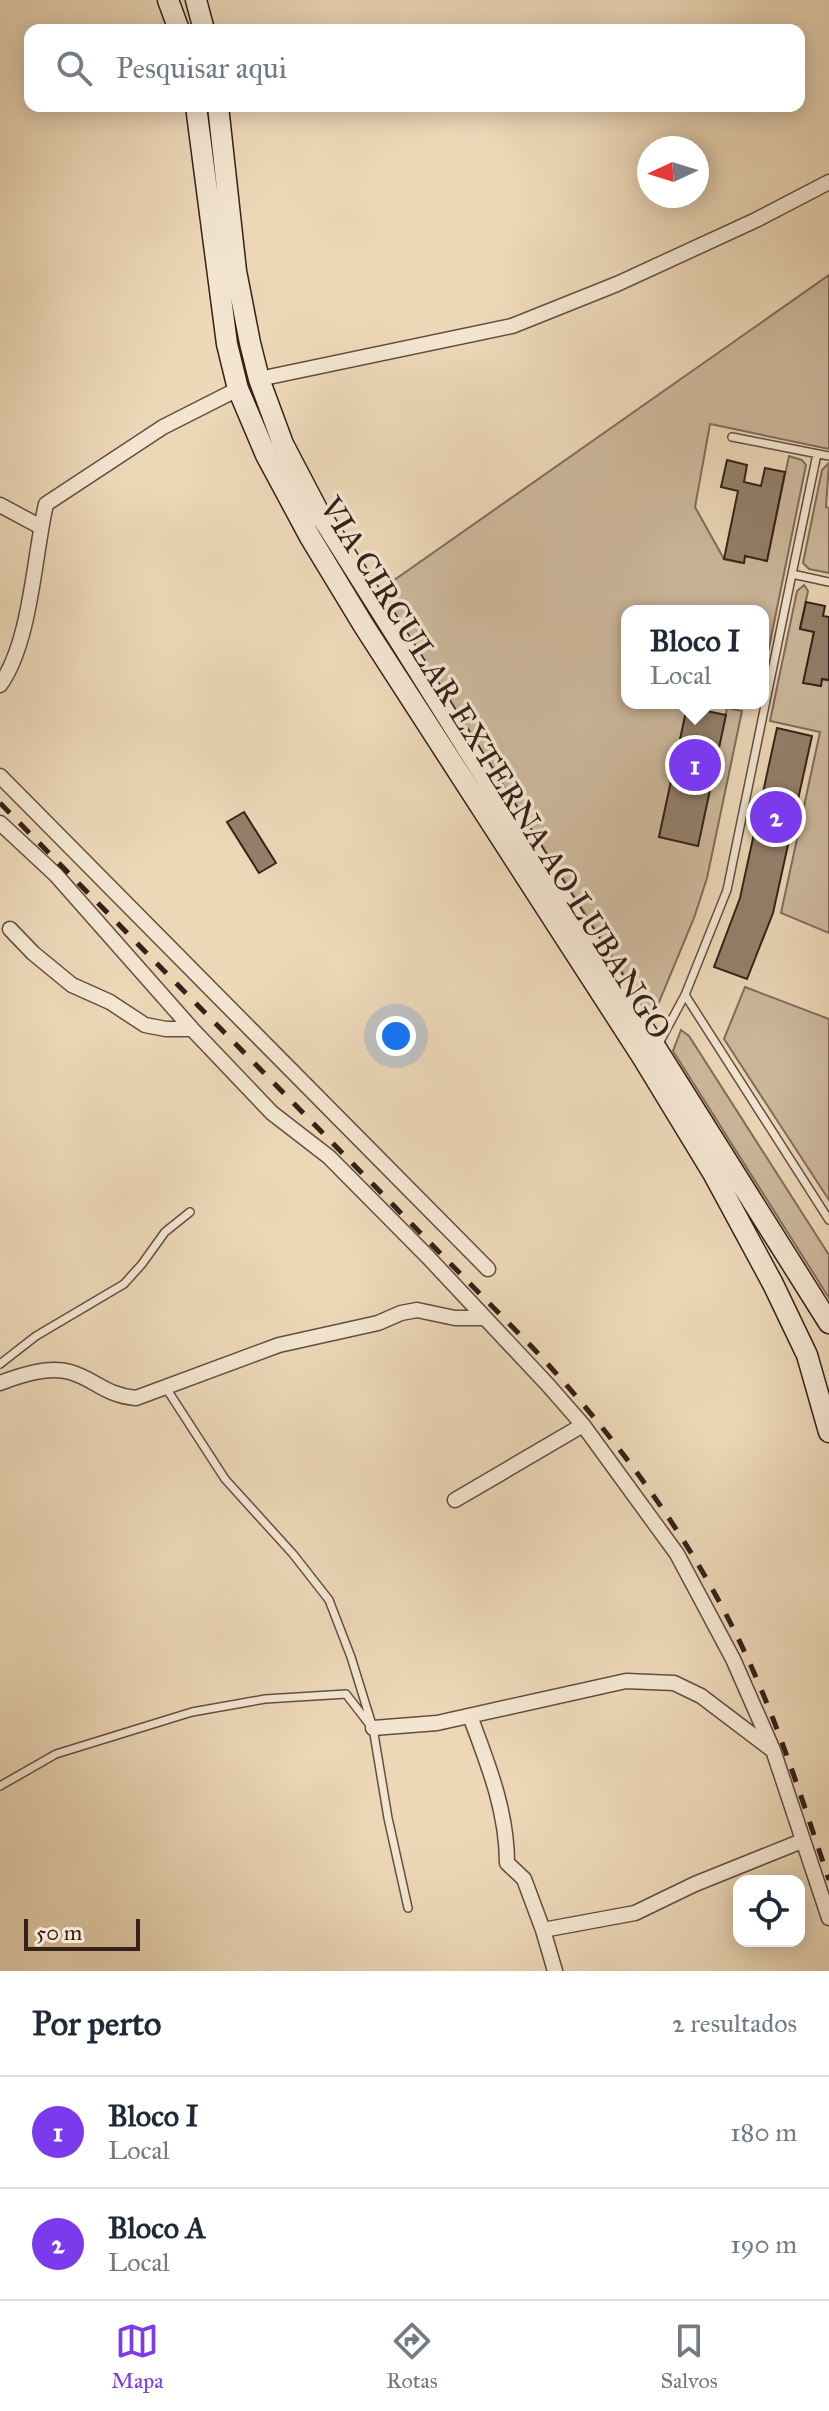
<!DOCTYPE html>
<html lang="pt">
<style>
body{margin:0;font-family:"IM FELL Great Primer",serif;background:#f6f6f7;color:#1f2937}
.controls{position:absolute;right:24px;bottom:24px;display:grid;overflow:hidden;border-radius:16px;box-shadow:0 4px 20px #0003}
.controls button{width:72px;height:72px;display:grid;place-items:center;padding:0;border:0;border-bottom:2px solid #e0e1e3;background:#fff;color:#1f2937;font:40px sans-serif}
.compass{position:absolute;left:637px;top:136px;width:72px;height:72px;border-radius:50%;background:#fff;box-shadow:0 4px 20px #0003;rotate:266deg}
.scale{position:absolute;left:24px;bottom:20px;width:116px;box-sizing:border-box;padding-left:8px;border:4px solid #352119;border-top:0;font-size:22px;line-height:28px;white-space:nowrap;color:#352119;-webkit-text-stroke:6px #f3e5d0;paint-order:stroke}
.you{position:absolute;left:396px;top:1036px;width:28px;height:28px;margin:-20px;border:6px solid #fff;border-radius:50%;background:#1a73e8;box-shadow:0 0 0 12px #1a73e833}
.badge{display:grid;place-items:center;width:52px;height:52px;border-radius:50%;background:#7c3aed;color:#fff;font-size:26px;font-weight:700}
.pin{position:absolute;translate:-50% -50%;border:4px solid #fff;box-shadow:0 2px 8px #0006}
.popup{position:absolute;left:621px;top:605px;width:148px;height:104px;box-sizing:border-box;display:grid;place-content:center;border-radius:16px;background:#fff;filter:drop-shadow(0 2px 6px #0005);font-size:26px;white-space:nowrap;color:#747a83}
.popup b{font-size:30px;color:#1f2937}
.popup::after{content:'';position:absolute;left:50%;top:100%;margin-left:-16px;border:16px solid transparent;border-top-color:#fff}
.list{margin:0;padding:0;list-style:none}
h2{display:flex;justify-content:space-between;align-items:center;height:104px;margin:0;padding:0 32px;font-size:34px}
h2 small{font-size:26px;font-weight:400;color:#747a83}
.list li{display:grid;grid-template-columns:52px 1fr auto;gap:24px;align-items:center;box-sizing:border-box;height:112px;padding:0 32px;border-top:2px solid #e0e1e3}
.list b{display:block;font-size:30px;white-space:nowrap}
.list p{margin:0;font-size:26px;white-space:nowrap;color:#747a83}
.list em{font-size:26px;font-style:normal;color:#747a83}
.icon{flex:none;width:44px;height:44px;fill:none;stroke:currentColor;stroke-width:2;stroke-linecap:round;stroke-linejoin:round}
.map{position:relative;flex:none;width:829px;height:1971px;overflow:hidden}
.search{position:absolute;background:#fff;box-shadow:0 4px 20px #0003;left:24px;right:24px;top:24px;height:88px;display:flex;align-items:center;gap:20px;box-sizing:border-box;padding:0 28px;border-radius:16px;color:#747a83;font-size:30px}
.sheet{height:328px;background:#fff}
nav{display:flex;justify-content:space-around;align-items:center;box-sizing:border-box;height:112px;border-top:2px solid #e0e1e3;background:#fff;font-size:22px;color:#747a83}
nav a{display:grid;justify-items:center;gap:4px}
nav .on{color:#7c3aed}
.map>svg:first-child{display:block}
</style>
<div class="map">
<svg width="829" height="1971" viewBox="0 0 829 1971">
<rect width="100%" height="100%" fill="#ecd7b7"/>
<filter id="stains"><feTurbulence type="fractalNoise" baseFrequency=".0025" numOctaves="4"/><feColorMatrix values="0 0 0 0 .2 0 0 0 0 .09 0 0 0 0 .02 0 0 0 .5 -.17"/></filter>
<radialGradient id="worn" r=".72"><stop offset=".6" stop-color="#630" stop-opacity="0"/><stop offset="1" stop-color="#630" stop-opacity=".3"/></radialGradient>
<path fill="#cdb89c" stroke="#816c5a" stroke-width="2" d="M 829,275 L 829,449 L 710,424 L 695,507 L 724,559 L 743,563 L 745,556 L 767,560 L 789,456 L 802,460 L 806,465 L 763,677 L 763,611 L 627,611 L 627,703 L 688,703 L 659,837 L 698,845 L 727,708 L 742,711 L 707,878 L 694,918 L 652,1019 L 380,590 Z
M 829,463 L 826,507 L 829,508 L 829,573 L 809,569 L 803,563 L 822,470 Z
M 804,585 L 808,591 L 800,628 L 814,632 L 804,682 L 820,686 L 822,679 L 829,681 L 829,933 L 781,913 L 820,732 L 770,721 L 797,591 Z
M 745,987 L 829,1019 L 829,1200 L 724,1039 Z
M 681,1030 L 689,1036 L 829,1255 L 829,1298 L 673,1051 Z"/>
<path fill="#94806b" stroke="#352119" stroke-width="2" d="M 727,460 L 747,465 L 744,482 L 761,486 L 765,468 L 785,472 L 767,561 L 745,556 L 744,563 L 724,559 L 738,491 L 721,487 Z
M 806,602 L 825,606 L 823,616 L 829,617 L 829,680 L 822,679 L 821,686 L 803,683 L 814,632 L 800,629 Z
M 687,707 L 726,715 L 698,846 L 659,837 Z
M 777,728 L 812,736 L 773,913 L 747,979 L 714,967 L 740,898 Z
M 244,812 L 276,863 L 259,873 L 227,822 Z"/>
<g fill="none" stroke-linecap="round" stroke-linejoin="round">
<defs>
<path id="service" d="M 732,437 L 829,456
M 817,454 L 792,574 L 829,582
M 685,995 L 829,1220
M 657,1047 L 685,995 L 727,890 L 792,574
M 0,1364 L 36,1336 L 124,1284 L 142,1264 L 165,1232 L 190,1212
M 166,1388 L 225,1479 L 293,1554 L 329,1600 L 351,1657 L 373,1728 L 388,1818 L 408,1908
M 0,1786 L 56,1754 L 192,1712 L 265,1699 L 346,1694 L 370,1725"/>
<path id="minor" d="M 259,379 L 512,326 L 617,284 L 756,220 L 829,182
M 0,505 L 41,527
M 0,685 C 31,642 34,556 46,504 L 163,427 L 238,389
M 0,776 L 488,1269
M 0,823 L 56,875 L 192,1029 L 272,1113 L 329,1157 L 428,1257 L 548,1385 L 583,1425 L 677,1554 L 733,1659 L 773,1750 L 829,1918
M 10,929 L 33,953 L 72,985 L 110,1002 L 145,1025 L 166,1029 L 192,1029
M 0,1383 C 21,1375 48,1366 70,1372 C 95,1379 104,1395 136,1398 L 279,1345 L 378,1323 L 401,1313 L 417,1310 L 455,1318 L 485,1318
M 455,1500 L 583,1425
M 470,1716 C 488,1764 507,1811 507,1863 L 524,1879 L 543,1930 L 635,1913 L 695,1884 L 802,1841
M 373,1728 L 437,1723 L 626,1681 L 674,1683 L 701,1696 L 771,1749
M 543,1930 L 555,1971"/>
<path id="secondary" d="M 168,0 L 179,30
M 196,0 L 204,30
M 196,106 L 227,344 L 238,389 L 266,455 L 310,537 L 364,626 L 643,1058 L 713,1173 L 773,1284 L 807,1355 L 829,1432
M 218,106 L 236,271 L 250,343 L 259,379 L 283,444 L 318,511 L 829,1323"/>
</defs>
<use href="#service" stroke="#634e40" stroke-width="10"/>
<use href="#minor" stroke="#634e40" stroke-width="17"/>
<use href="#secondary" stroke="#352119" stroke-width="23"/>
<use href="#service" stroke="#f3e5d0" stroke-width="7"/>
<use href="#minor" stroke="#f3e5d0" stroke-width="14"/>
<use href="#secondary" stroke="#f3e5d0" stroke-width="20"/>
<path stroke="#352119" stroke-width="5" stroke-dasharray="14 14" stroke-linecap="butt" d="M 0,803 L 532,1347 C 618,1439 694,1542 747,1657 C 780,1729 804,1805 829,1880"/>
</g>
<g text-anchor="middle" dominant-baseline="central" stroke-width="7" stroke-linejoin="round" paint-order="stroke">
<g font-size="32" fill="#352119" stroke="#f3e5d0">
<text transform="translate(495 768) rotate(58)">VIA CIRCULAR EXTERNA AO LUBANGO</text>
</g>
</g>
<rect width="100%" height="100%" filter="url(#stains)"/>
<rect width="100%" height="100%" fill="url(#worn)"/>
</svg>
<div class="controls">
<button><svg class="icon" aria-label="locate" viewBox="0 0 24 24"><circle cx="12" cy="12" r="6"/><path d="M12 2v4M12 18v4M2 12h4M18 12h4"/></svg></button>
</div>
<svg class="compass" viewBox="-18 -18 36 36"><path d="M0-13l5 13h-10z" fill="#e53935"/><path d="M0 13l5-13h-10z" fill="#747a83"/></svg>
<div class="scale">50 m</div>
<div class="you"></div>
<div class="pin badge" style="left:695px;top:765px">1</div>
<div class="popup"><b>Bloco I</b>Local</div>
<div class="pin badge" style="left:776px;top:817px">2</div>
<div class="search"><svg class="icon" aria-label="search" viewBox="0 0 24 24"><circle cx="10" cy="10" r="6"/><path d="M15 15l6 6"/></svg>Pesquisar aqui</div>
</div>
<section class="sheet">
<h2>Por perto<small>2 resultados</small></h2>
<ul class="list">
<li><span class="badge">1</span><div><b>Bloco I</b><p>Local</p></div><em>180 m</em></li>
<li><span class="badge">2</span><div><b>Bloco A</b><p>Local</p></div><em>190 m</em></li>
</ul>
</section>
<nav>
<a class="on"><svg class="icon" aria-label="map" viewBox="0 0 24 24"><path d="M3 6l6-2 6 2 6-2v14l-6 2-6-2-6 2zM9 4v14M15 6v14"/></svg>Mapa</a>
<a><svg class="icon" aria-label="directions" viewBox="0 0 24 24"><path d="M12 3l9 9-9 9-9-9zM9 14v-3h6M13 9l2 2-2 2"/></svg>Rotas</a>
<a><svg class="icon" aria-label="saved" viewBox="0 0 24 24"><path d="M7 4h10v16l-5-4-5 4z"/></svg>Salvos</a>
</nav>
